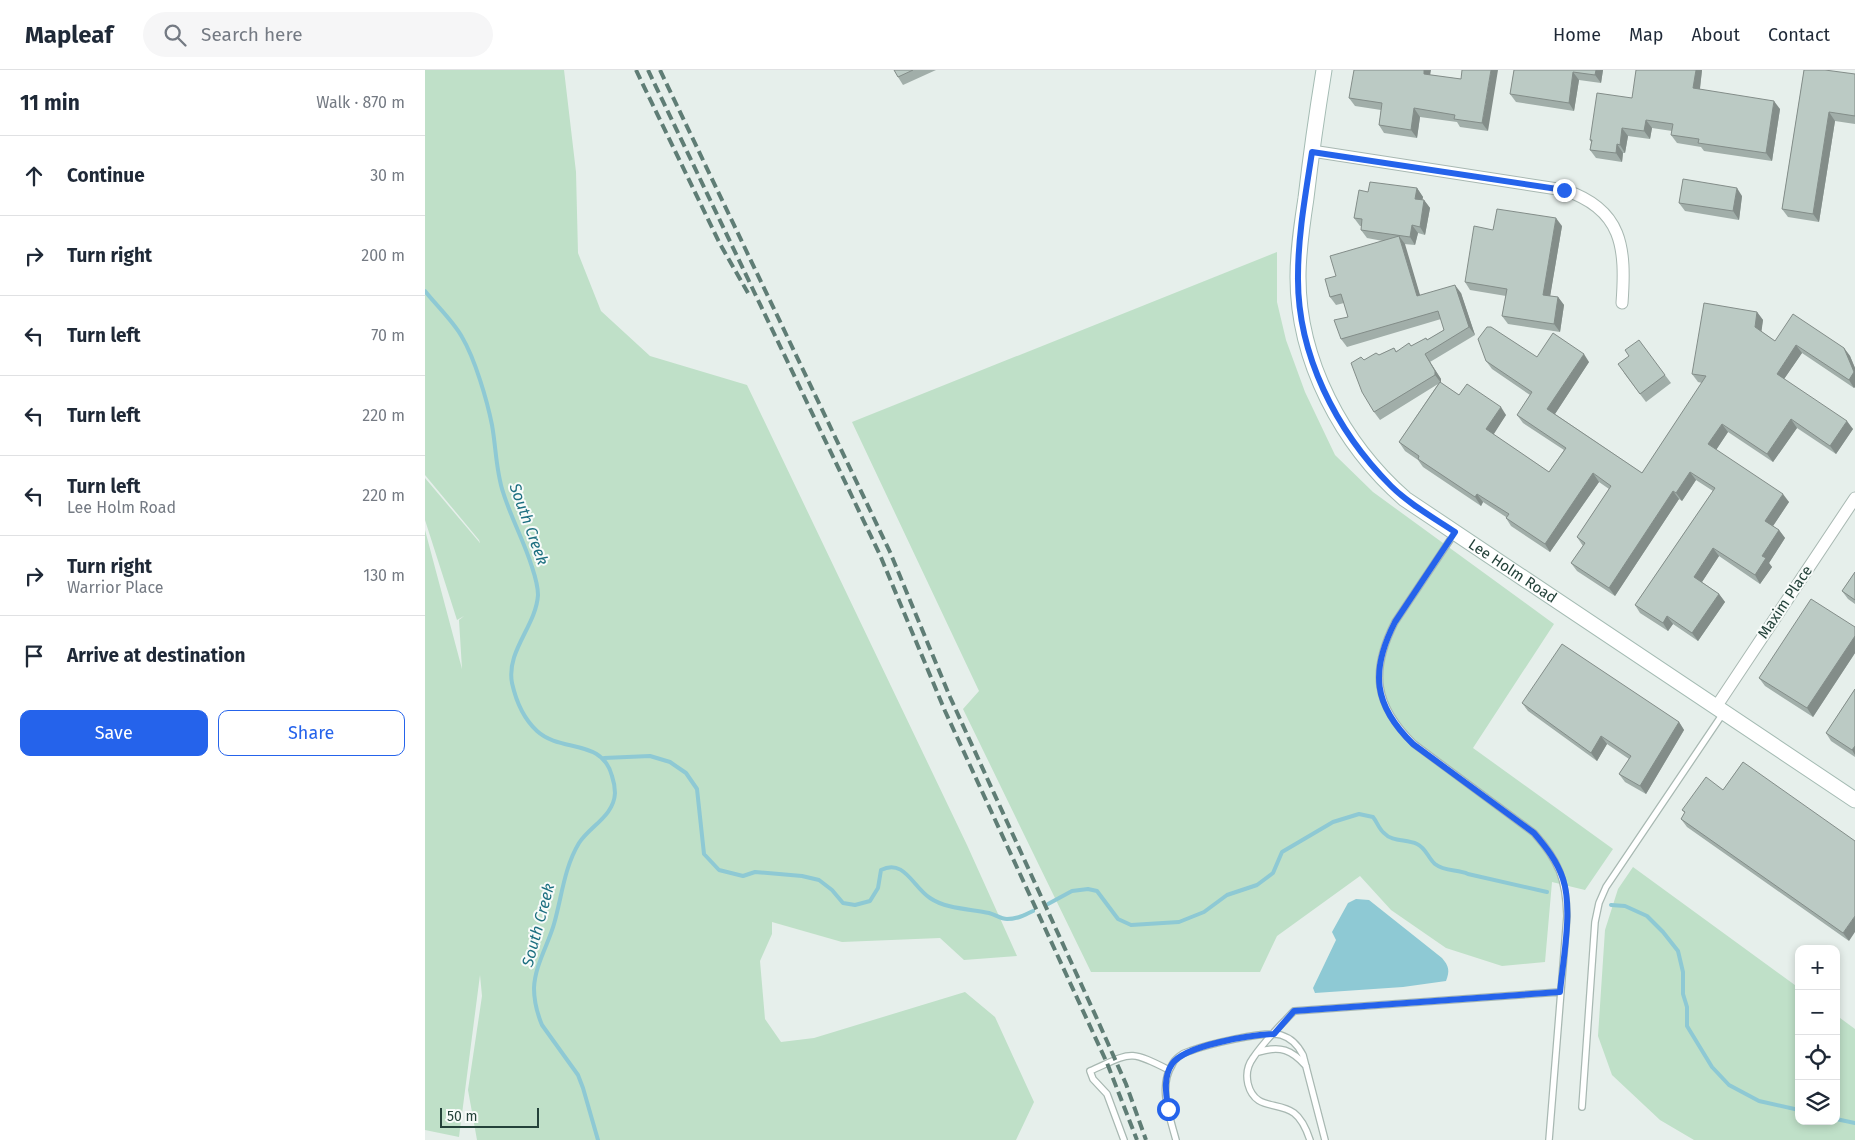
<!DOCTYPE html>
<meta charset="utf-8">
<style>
body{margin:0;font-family:"Fira Sans",sans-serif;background:#f6f6f7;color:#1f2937}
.controls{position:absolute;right:15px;bottom:15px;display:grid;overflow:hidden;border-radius:10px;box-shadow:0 2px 8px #0003}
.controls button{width:45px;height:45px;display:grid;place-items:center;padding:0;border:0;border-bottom:1px solid #e0e1e3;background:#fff;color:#1f2937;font:25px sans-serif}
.scale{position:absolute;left:15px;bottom:12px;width:99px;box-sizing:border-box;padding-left:5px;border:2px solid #24423a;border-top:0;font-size:14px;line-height:18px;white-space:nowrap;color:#24423a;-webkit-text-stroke:4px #f7fbf9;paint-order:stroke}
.stop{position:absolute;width:15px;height:15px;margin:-11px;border:4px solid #2563eb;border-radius:50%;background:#fff}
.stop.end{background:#2563eb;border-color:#fff;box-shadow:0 1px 5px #0008}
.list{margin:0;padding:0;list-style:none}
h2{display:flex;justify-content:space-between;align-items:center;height:65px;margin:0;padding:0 20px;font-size:21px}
h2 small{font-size:16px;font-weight:400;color:#747a83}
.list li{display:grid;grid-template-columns:32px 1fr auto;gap:15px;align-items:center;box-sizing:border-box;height:80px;padding:0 20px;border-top:1px solid #e0e1e3}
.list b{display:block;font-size:19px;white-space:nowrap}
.list p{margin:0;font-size:16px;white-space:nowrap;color:#747a83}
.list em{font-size:16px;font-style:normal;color:#747a83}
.actions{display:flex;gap:10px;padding:15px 20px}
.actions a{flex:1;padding:11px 0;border:1px solid #2563eb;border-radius:10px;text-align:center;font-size:18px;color:#2563eb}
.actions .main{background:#2563eb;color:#fff}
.icon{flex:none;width:28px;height:28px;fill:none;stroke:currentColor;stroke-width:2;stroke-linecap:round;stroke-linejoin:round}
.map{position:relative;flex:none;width:1430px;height:1070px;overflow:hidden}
header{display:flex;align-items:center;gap:30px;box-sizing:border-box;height:70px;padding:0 25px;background:#fff;border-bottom:1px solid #e0e1e3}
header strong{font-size:24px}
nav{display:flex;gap:28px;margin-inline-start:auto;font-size:18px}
.search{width:350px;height:45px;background:#f6f6f7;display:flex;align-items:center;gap:12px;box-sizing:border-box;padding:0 18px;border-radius:28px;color:#747a83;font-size:19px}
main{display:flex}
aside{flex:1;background:#fff}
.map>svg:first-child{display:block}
</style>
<header>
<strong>Mapleaf</strong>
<div class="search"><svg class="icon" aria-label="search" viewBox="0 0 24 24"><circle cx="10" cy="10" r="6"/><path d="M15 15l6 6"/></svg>Search here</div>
<nav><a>Home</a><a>Map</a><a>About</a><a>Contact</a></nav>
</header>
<main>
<aside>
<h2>11 min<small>Walk · 870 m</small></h2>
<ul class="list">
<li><svg class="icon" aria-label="ahead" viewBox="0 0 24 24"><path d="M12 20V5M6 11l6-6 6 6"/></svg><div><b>Continue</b></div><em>30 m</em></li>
<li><svg class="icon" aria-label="right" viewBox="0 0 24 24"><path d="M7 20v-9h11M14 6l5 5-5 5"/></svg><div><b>Turn right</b></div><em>200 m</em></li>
<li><svg class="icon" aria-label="left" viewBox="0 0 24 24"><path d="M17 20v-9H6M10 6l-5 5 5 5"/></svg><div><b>Turn left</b></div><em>70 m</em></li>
<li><svg class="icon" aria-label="left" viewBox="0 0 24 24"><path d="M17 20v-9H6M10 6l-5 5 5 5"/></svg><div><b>Turn left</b></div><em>220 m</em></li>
<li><svg class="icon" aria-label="left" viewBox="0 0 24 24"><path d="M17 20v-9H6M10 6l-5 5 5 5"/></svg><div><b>Turn left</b><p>Lee Holm Road</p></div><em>220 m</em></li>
<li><svg class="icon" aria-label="right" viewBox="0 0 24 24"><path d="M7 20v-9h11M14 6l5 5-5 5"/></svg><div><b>Turn right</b><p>Warrior Place</p></div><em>130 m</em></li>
<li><svg class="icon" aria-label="arrive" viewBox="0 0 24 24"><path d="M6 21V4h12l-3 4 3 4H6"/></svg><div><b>Arrive at destination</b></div></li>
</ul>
<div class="actions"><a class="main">Save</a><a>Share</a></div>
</aside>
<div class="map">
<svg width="1430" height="1070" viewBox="0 0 1430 1070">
<rect width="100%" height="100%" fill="#e6efeb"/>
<path fill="#bfe0c8" d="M 0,0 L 139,0 L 151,102 L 153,183 L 176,241 L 225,286 L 322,315 L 542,775 L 592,886 L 539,890 L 515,868 L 417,872 L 347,852 L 347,864 L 335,891 L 340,949 L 356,972 L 389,968 L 540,922 L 570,947 L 609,1032 L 591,1070 L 52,1070 L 43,1020 L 57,926 L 55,905 L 34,1067 L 0,1060 L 0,460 L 37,599 L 34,550 L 39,546 L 32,550 L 0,450 L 0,408 L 55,473 L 54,470 L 0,405 Z
M 852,182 L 852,232 L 861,270 L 880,322 L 910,385 L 948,422 L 1129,554 L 1048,678 L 1188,779 L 1160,820 L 1127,812 L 1120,892 L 1077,896 L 1021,878 L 966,840 L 935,806 L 852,866 L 835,902 L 666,902 L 538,639 L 554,621 L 427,352 Z
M 1208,797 L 1374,918 L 1374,1051 L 1411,1051 L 1411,945 L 1430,959 L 1430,1070 L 1269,1070 L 1235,1050 L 1187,1005 L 1173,966 L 1180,860 L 1193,819 Z"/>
<path fill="#8ec9d4" d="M 931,829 L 944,830 L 1017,888 C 1024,896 1025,901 1021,911 L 978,917 L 890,923 L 888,918 L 911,870 L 907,862 L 923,833 Z"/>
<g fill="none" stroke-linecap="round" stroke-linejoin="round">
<path stroke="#8ec9d4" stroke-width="4" d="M 0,221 C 11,235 29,252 37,267 C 50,289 62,330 67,355 C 71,377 71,401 78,422 C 86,448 99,471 107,497 C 110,506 113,515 113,525 C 111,556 81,581 87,613 C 91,631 99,649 112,661 C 136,683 177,668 187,706 C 189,712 190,717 190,723 C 189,746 165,756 154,773 C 139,798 137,826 129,854 C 123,875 110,895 109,918 C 109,931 112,943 117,955 L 153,1005 L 158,1018 L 173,1070
M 179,688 L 225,686 L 245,692 L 261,703 L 272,719 L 279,784 L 294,800 L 318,806 L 330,802 L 377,806 L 394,810 L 407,820 L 418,833 L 430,835 L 445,831 L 453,818 L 456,800 C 479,788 488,817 505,828 C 521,839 545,839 564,843 C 571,845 576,849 582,849 C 592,849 600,845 608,841
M 623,834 L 647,821 L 663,819 L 672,821 L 693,849 L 706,855 L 754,852 L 779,842 L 802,825 L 832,815 L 848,803 L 857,782 L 908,752 L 934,744 L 948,747 C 952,752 954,759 959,763 C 967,772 981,769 992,774 C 1001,778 1003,788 1010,794 C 1020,802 1033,799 1043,804 L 1122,822
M 1186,835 L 1200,836 L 1222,846 L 1238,862 L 1253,881 L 1258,902 L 1258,924 L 1262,937 L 1262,956 L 1287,997 L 1304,1015 L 1334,1031 L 1374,1040
M 1411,1049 L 1430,1053"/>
<defs>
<path id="lane" d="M 1029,464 L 970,552 C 945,601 949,635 989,674 L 1109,763 C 1134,791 1141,809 1142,846 L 1124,1070
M 834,982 C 855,975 867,980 881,996
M 1157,1037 L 1170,852 L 1174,833 L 1181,817 L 1299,642
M 699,1070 L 682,1024 L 668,1009 L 665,1001 C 706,983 703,979 744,1000
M 751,1070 C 745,1047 733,1017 747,995 C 750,988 758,983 765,981 C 781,975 840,960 856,965 C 866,968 873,975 878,985 L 900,1070
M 885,1070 C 882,1061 877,1049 869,1043 C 853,1031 830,1041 823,1014 C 821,1005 822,996 828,988 C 839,971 855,956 869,941 L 1135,922"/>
<path id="street" d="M 887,81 L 1139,120 C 1198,139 1201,178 1197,233
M 1291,637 L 1430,428"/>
<g id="secondary">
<path id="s1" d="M 899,0 C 892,43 886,85 881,128 C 877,154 873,180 873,207 C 873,291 917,374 980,429 L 1430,730"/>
</g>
</defs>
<use href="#lane" stroke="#a8b8b2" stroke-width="8"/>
<use href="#street" stroke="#a8b8b2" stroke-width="13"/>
<use href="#secondary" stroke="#a4bbb3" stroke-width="17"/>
<use href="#lane" stroke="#fff" stroke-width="5.5"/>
<use href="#street" stroke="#fff" stroke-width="11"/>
<use href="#secondary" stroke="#fff" stroke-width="15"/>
<path stroke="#5f7d75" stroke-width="4" stroke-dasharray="10 5" stroke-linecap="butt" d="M 211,0 L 295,174 L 323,223
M 223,0 L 455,485 L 520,641 L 682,993 L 712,1070
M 235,0 L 465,482 L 525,627 L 673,951 L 701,1014 L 721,1070"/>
</g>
<path fill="#a1aea9" d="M 469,0 L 511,0 L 478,15 L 473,7 Z
M 1089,0 L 1178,0 L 1176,13 L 1154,10 L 1149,41 L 1091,32 L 1085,24 Z
M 1277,0 L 1275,19 L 1355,39 L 1347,91 L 1279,81 L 1276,77 L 1252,73 L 1246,65 L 1247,61 L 1227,58 L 1225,69 L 1203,66 L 1200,83 L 1198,83 L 1197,92 L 1171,88 L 1165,80 L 1166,72 L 1165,70 L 1207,28 Z
M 1379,0 L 1430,4 L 1430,54 L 1410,51 L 1394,152 L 1363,147 L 1357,139 Z
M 1005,5 L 1036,9 L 1063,61 L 1035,57 L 1032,52 L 995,47 L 992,68 L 959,63 L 954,55 L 956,40 L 930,36 L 924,28 Z
M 992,118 L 998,127 L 997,130 L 999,130 L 1005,138 L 1000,165 L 993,163 L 990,175 L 979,174 L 995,226 L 1036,223 L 1050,265 L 1005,292 L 1016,309 L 1016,313 L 1034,325 L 1081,345 L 1068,364 L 1124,402 L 1139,380 L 1098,353 L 1092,345 L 1105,325 L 1067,299 L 1061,291 L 1112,287 L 1164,292 L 1130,344 L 1217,403 L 1277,313 L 1273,312 L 1267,304 L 1332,242 L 1338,250 L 1336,261 L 1350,271 L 1419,278 L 1425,286 L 1430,298 L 1430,317 L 1429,318 L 1377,283 L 1359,309 L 1428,359 L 1411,384 L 1372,358 L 1348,392 L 1303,362 L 1291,380 L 1364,432 L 1348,456 L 1354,460 L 1360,468 L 1344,493 L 1347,497 L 1335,514 L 1294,486 L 1277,512 L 1294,524 L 1300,532 L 1273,571 L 1248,554 L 1243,561 L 1215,543 L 1210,535 L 1288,421 L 1271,410 L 1257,431 L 1254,429 L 1190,526 L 1152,501 L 1146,493 L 1158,476 L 1152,467 L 1184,419 L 1174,412 L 1125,482 L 1086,456 L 1081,448 L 1081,447 L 1058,432 L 1056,436 L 998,397 L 993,390 L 980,381 L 974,372 L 1013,314 L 955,350 L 949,342 L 939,290 L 954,285 L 969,278 L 971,281 L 1002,270 L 1019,260 L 1016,249 L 922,277 L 916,269 L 923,247 L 919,233 L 911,235 L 905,227 L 911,206 L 958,171 L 942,168 L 936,160 L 937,156 L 935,156 L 929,148 L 943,122 Z
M 1317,126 L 1314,150 L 1260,141 L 1254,133 Z
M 1137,156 L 1125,226 L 1133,227 L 1139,235 L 1135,262 L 1083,254 L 1077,246 L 1081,226 L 1045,220 L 1040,212 L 1068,160 Z
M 1199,303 L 1240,305 L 1246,313 L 1221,332 Z
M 1430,502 L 1430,534 L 1423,529 L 1417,521 Z
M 1430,557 L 1430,583 L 1388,647 L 1340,616 L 1334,608 Z
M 1430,619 L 1430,687 L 1406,671 L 1401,663 Z
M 1097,633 L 1254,652 L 1259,660 L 1221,724 L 1200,712 L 1194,704 L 1204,689 L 1182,674 L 1172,691 L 1103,641 Z
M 1318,692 L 1424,871 L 1262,757 L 1256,749 L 1260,743 L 1257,740 L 1298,720 Z"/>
<path fill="#838d89" d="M 999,0 L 1006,0 L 1004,12 L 999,4 Z
M 1066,0 L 1073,0 L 1063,61 L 1057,53 Z
M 1171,0 L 1178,0 L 1176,13 L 1170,5 Z
M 1271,0 L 1277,0 L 1274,26 L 1268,18 Z
M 1148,2 L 1154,10 L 1149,41 L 1144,33 Z
M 1349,31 L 1355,39 L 1347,91 L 1341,83 Z
M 989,38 L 995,47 L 992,68 L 986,60 Z
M 1404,42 L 1410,51 L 1394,152 L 1388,144 Z
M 1221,50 L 1227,58 L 1225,69 L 1219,61 Z
M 1197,58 L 1203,66 L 1200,83 L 1195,75 Z
M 1192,74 L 1198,83 L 1197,92 L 1191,83 Z
M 992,118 L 998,127 L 996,137 L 990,129 Z
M 1312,118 L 1317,126 L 1314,150 L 1308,141 Z
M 999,130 L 1005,138 L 1000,165 L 995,157 Z
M 1131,148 L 1137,156 L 1124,233 L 1118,225 Z
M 987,155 L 993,163 L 990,175 L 985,167 Z
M 974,166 L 980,174 L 998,235 L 992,226 Z
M 1030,215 L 1036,223 L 1050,265 L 1044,257 Z
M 1133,227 L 1139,235 L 1135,262 L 1129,254 Z
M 1332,242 L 1338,250 L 1336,265 L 1330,257 Z
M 1371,275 L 1377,283 L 1357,312 L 1352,304 Z
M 1419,278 L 1425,286 L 1430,298 L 1430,317 L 1429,318 L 1424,310 Z
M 1000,284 L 1016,309 L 1016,313 L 1010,305 Z
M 1159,284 L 1164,292 L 1128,347 L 1122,339 Z
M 1076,337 L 1081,345 L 1067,367 L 1061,359 Z
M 1366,349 L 1372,358 L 1348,392 L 1342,384 Z
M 1422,351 L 1428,359 L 1411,384 L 1405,376 Z
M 1297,354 L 1303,362 L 1289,383 L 1283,374 Z
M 1265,402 L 1271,410 L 1257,431 L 1251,423 Z
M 1168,403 L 1174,412 L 1125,482 L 1120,474 Z
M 1248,421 L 1254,429 L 1190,526 L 1184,518 Z
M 1052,424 L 1058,432 L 1056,436 L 1050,427 Z
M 1358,424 L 1364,432 L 1346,459 L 1340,451 Z
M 1354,460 L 1360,468 L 1344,493 L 1347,497 L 1335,514 L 1330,505 L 1337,486 Z
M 1288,478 L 1294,486 L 1275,515 L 1269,507 Z
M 1294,524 L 1300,532 L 1273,571 L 1267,563 Z
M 1242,546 L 1248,554 L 1243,561 L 1238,553 Z
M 1430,566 L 1430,583 L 1388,647 L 1382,638 Z
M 1254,652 L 1259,660 L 1221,724 L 1215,716 Z
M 1176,666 L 1182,674 L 1172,691 L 1166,683 Z
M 1430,676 L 1430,685 L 1427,680 Z
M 1430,846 L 1430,862 L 1424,871 L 1418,863 Z"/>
<path fill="#bbcac4" stroke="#838d89" d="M 469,0 L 488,0 L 473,7 Z
M 929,0 L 999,0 L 999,4 L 1036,9 L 1037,0 L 1066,0 L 1057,53 L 1029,49 L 1030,45 L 989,38 L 986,60 L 954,55 L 957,33 L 924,28 Z
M 1089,0 L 1171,0 L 1170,5 L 1148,2 L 1144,33 L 1085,24 Z
M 1211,0 L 1271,0 L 1268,18 L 1349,31 L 1341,83 L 1273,73 L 1274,69 L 1246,65 L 1248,54 L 1221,50 L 1219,61 L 1197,58 L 1195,75 L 1192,74 L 1191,83 L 1165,80 L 1167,70 L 1165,70 L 1172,23 L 1207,28 Z
M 1379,0 L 1400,0 L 1430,4 L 1430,46 L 1404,42 L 1388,144 L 1357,139 Z
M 1258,109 L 1312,118 L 1308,141 L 1254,133 Z
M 945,112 L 992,118 L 990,129 L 999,130 L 995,157 L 987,155 L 985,167 L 936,160 L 937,149 L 929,148 L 934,120 L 943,122 Z
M 1072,139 L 1131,148 L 1118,225 L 1133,227 L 1129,254 L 1077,246 L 1082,219 L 1040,212 L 1049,156 L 1068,160 Z
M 974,166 L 992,226 L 1030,215 L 1044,257 L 1000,284 L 1010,301 L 1010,305 L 949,342 L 937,322 L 926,293 L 936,287 L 939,290 L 951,283 L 954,285 L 969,278 L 971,282 L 984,273 L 986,276 L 1001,268 L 1002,270 L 1019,260 L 1013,241 L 916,269 L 909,250 L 923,247 L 916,224 L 905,227 L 900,209 L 911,206 L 905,186 Z
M 1279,233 L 1332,242 L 1330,257 L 1350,271 L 1368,244 L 1419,278 L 1429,302 L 1424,310 L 1371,275 L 1352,304 L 1422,351 L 1405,376 L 1366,349 L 1342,384 L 1297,354 L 1283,374 L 1358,424 L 1340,451 L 1354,460 L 1337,486 L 1341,488 L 1330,505 L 1288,478 L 1269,507 L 1294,524 L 1267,563 L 1242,546 L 1238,553 L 1210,535 L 1290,418 L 1265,402 L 1251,423 L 1248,421 L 1184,518 L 1146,493 L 1160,473 L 1152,467 L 1186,416 L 1168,403 L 1120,474 L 1081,448 L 1084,444 L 1052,424 L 1050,427 L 993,389 L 994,386 L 974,372 L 1015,312 L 1034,325 L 1042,314 L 1076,337 L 1061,359 L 1124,402 L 1141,378 L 1092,345 L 1107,322 L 1061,291 L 1053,269 L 1062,257 L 1066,257 L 1112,287 L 1128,263 L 1159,284 L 1122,339 L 1217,403 L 1281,306 L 1267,304 Z
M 1214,270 L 1240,305 L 1215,324 L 1193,294 L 1204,286 L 1200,280 Z
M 1430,502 L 1430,530 L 1417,521 Z
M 1386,529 L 1430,557 L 1430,566 L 1382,638 L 1334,608 Z
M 1137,574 L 1254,652 L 1215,716 L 1194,704 L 1206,686 L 1176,666 L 1166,683 L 1097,633 Z
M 1430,619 L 1430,676 L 1427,680 L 1401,663 Z
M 1318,692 L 1430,771 L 1430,846 L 1418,863 L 1256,749 L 1260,742 L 1257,740 L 1281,707 L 1298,720 Z"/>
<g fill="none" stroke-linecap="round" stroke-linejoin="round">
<path stroke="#2563eb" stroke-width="6" d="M 743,1039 C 741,1024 738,1007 747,994 C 760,975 826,965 849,964 L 869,941 L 1135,922 C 1138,890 1148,839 1138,809 C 1132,791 1121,777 1109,763 L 988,674 C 948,635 945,601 970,552 L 1030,462 C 1009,448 984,434 966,416 C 911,361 872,284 873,206 C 873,164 881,122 887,82 L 1139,120"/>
</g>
<g text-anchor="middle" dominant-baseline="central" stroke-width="4" stroke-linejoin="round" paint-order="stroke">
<g font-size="15" fill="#24423a" stroke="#f7fbf9">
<text stroke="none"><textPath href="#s1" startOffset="592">Lee Holm Road</textPath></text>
<text transform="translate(1360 532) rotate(-56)">Maxim Place</text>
</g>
<g font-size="16" font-style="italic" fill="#1c6f80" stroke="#f7fbf9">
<text transform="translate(104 454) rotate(70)">South Creek</text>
<text transform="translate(113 855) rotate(-75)">South Creek</text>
</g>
</g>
</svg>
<div class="controls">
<button>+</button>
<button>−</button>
<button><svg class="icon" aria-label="locate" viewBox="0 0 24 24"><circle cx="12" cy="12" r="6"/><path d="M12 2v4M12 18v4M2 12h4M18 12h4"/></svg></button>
<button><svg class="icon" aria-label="layers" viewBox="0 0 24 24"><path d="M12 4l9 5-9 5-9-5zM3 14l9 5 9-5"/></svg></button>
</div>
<div class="scale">50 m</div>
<div class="stop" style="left:743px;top:1039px"></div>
<div class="stop end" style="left:1139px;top:120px"></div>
</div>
</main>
